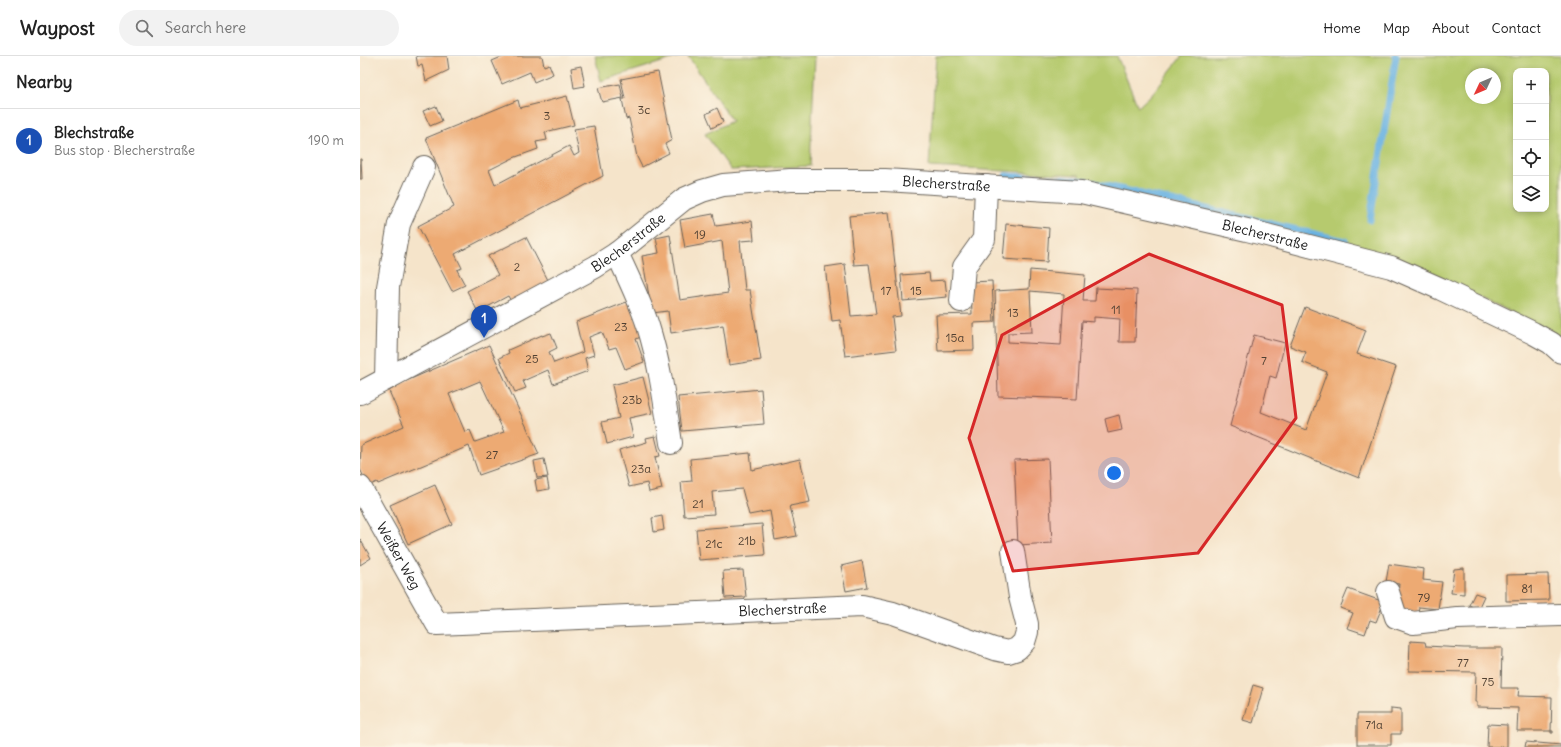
<!DOCTYPE html>
<meta charset="utf-8">
<style>
body{margin:0;font-family:Delius,sans-serif;background:#f2f2f2;color:#222}
.controls{position:absolute;right:12px;top:12px;display:grid;overflow:hidden;border-radius:8px;box-shadow:0 2px 6px #0003}
.controls button{width:36px;height:36px;display:grid;place-items:center;padding:0;border:0;border-bottom:1px solid #e0e0e0;background:#fff;color:#222;font:20px sans-serif}
.compass{position:absolute;left:1105px;top:12px;width:36px;height:36px;border-radius:50%;background:#fff;box-shadow:0 2px 6px #0003;rotate:226deg}
.you{position:absolute;left:754px;top:417px;width:14px;height:14px;margin:-10px;border:3px solid #fff;border-radius:50%;background:#1a73e8;box-shadow:0 0 0 6px #1a73e833}
.badge{display:grid;place-items:center;width:26px;height:26px;border-radius:50%;background:#1f6fb2;color:#fff;font-size:13px;font-weight:700}
.pin{position:absolute;translate:-50% -33px;filter:drop-shadow(0 1px 2px #0008)}
.pin::after{content:'';position:absolute;top:21px;width:14px;height:12px;background:inherit;clip-path:polygon(0 0,100% 0,50% 100%)}
.list{margin:0;padding:0;list-style:none}
h2{display:flex;justify-content:space-between;align-items:center;height:52px;margin:0;padding:0 16px;font-size:17px}
h2 small{font-size:13px;font-weight:400;color:#767676}
.list li{display:grid;grid-template-columns:26px 1fr auto;gap:12px;align-items:center;box-sizing:border-box;height:64px;padding:0 16px;border-top:1px solid #e0e0e0}
.list b{display:block;font-size:15px;white-space:nowrap}
.list p{margin:0;font-size:13px;white-space:nowrap;color:#767676}
.list em{font-size:13px;font-style:normal;color:#767676}
.icon{flex:none;width:22px;height:22px;fill:none;stroke:currentColor;stroke-width:2;stroke-linecap:round;stroke-linejoin:round}
.map{position:relative;flex:none;width:1201px;height:691px;overflow:hidden}
header{display:flex;align-items:center;gap:24px;box-sizing:border-box;height:56px;padding:0 20px;background:#fff;border-bottom:1px solid #e0e0e0}
header strong{font-size:19px}
nav{display:flex;gap:22px;margin-inline-start:auto;font-size:14px}
.search{width:280px;height:36px;background:#f2f2f2;display:flex;align-items:center;gap:10px;box-sizing:border-box;padding:0 14px;border-radius:22px;color:#767676;font-size:15px}
main{display:flex}
aside{flex:1;background:#fff}
.map>svg:first-child{display:block}
</style>
<header>
<strong>Waypost</strong>
<div class="search"><svg class="icon" aria-label="search" viewBox="0 0 24 24"><circle cx="10" cy="10" r="6"/><path d="M15 15l6 6"/></svg>Search here</div>
<nav><a>Home</a><a>Map</a><a>About</a><a>Contact</a></nav>
</header>
<main>
<aside>
<h2>Nearby<small></small></h2>
<ul class="list">
<li><span class="badge" style="background:#1a4fb4">1</span><div><b>Blechstraße</b><p>Bus stop · Blecherstraße</p></div><em>190 m</em></li>
</ul>
</aside>
<div class="map">
<svg width="1201" height="691" viewBox="0 0 1201 691">
<rect width="100%" height="100%" fill="#fcf5e5"/>
<filter id="ink" filterUnits="userSpaceOnUse"><feTurbulence type="fractalNoise" baseFrequency=".025" numOctaves="2"/><feDisplacementMap in="SourceGraphic" scale="8" xChannelSelector="R" yChannelSelector="G"/><feConvolveMatrix kernelMatrix="1 2 1 2 8 2 1 2 1" color-interpolation-filters="sRGB"/></filter>
<filter id="wash" filterUnits="userSpaceOnUse"><feTurbulence type="fractalNoise" baseFrequency=".012" numOctaves="4" result="noise"/><feDisplacementMap in="SourceGraphic" scale="16" xChannelSelector="R" yChannelSelector="G"/><feGaussianBlur stdDeviation="0.9" result="paint"/><feColorMatrix in="noise" values="0 0 0 0 0 0 0 0 0 0 0 0 0 0 0 0 0 1.4 0 .05"/><feComposite in="paint" operator="in"/></filter>
<g filter="url(#wash)">
<rect width="100%" height="100%" fill="#f5e4ca"/>
<path fill="#b6ca6e" stroke="#697345" fill-rule="evenodd" d="M 235,0 L 321,0 L 241,25 Z
M 328,0 L 455,0 L 450,110 L 371,114 L 345,78 L 372,65 Z
M 576,0 L 757,0 L 778,51 L 791,39 L 822,0 L 1201,0 L 1201,281 L 1041,204 L 718,121 L 720,119 L 569,111 ZM 1156,15 L 1186,15 L 1186,153 L 1156,153 ZM 1111,18 L 1135,18 L 1135,42 L 1111,42 Z"/>
<g fill="none" stroke-linecap="round" stroke-linejoin="round">
<path stroke="#6bb3e2" stroke-width="7" d="M 646,120 L 726,125
M 734,127 L 985,185
M 1010,164 L 1036,0"/>
</g>
<g id="blocks">
<path fill="#edaa73" fill-rule="evenodd" d="M 56,0 L 87,0 L 89,14 L 66,25 L 62,9 L 58,10 Z
M 144,0 L 182,0 L 184,10 L 189,8 L 193,18 L 174,26 L 170,16 L 142,28 L 132,5 Z
M 221,10 L 225,30 L 214,32 L 211,12 Z
M 298,16 L 312,84 L 305,88 L 309,97 L 282,111 L 277,101 L 269,62 L 266,63 L 262,43 L 265,43 L 261,23 Z
M 260,28 L 263,42 L 242,46 L 238,32 Z
M 207,40 L 214,69 L 185,76 L 187,84 L 176,86 L 178,93 L 153,102 L 129,114 L 135,129 L 209,90 L 214,100 L 219,97 L 214,73 L 234,70 L 243,120 L 95,198 L 102,212 L 97,214 L 105,229 L 92,235 L 58,170 L 94,151 L 66,82 L 158,44 L 160,52 Z
M 76,50 L 82,65 L 70,70 L 63,55 Z
M 357,52 L 363,66 L 352,72 L 346,58 Z
M 0,103 L 1,103 L 2,123 L 0,123 Z
M 529,156 L 541,260 L 532,261 L 536,294 L 485,300 L 480,264 L 472,265 L 465,211 L 485,208 L 491,260 L 516,258 L 509,208 L 494,209 L 489,160 Z
M 353,158 L 356,170 L 392,165 L 394,184 L 380,185 L 385,234 L 390,234 L 401,304 L 369,309 L 363,269 L 311,277 L 308,255 L 292,257 L 282,200 L 299,197 L 296,182 L 310,179 L 320,244 L 368,237 L 362,185 L 325,192 L 320,164 Z
M 646,168 L 689,172 L 687,206 L 643,203 Z
M 166,181 L 190,228 L 152,247 L 148,240 L 118,256 L 107,235 L 138,219 L 128,200 Z
M 670,214 L 725,219 L 723,245 L 735,245 L 736,232 L 777,234 L 775,286 L 759,286 L 760,263 L 734,261 L 734,266 L 722,265 L 717,343 L 638,340 L 635,235 L 669,233 ZM 670,235 L 704,238 L 701,289 L 648,286 L 648,277 L 672,276 Z
M 569,217 L 570,225 L 585,224 L 587,241 L 543,245 L 541,219 Z
M 632,225 L 634,266 L 613,267 L 614,294 L 578,295 L 576,259 L 612,258 L 611,226 Z
M 269,245 L 283,280 L 276,283 L 284,306 L 265,313 L 256,291 L 249,293 L 242,276 L 229,281 L 234,299 L 225,302 L 228,315 L 193,328 L 188,314 L 163,325 L 166,332 L 155,336 L 139,302 L 149,297 L 148,294 L 182,279 L 182,280 L 191,277 L 197,292 L 189,296 L 194,307 L 223,296 L 216,266 Z
M 945,251 L 1006,274 L 997,298 L 1036,311 L 999,422 L 870,370 L 894,279 L 925,287 L 916,322 L 910,320 L 901,356 L 946,374 L 967,316 L 942,306 L 946,296 L 930,290 Z
M 129,289 L 179,398 L 119,419 L 109,390 L 18,428 L 17,426 L 8,430 L 0,413 L 1,389 L 44,370 L 29,335 L 44,326 ZM 120,325 L 144,376 L 115,386 L 110,374 L 105,376 L 89,338 Z
M 283,321 L 292,357 L 269,362 L 273,381 L 247,388 L 242,366 L 259,362 L 252,329 Z
M 401,333 L 404,368 L 322,375 L 318,341 Z
M 759,359 L 762,374 L 748,377 L 745,363 Z
M 295,380 L 300,400 L 295,401 L 302,433 L 289,436 L 287,427 L 269,431 L 259,394 L 287,386 L 286,382 Z
M 390,397 L 392,414 L 440,403 L 450,446 L 430,450 L 437,480 L 415,484 L 410,455 L 389,459 L 382,433 L 352,436 L 354,458 L 324,460 L 321,426 L 332,425 L 330,403 Z
M 184,403 L 188,421 L 177,422 L 174,405 Z
M 688,403 L 692,487 L 658,489 L 654,404 Z
M 187,422 L 189,433 L 177,435 L 175,424 Z
M 75,429 L 92,468 L 48,488 L 30,449 Z
M 302,460 L 304,474 L 294,476 L 292,462 Z
M 402,468 L 405,499 L 339,504 L 336,473 Z
M 0,483 L 11,502 L 0,509 Z
M 502,505 L 507,531 L 486,535 L 481,510 Z
M 1029,508 L 1064,513 L 1063,524 L 1082,526 L 1078,553 L 1059,551 L 1058,556 L 1042,554 L 1037,548 L 1039,528 L 1026,526 Z
M 1104,512 L 1104,538 L 1091,537 L 1094,513 Z
M 383,514 L 386,541 L 365,542 L 363,515 Z
M 1188,518 L 1189,544 L 1146,545 L 1146,519 Z
M 988,533 L 1024,546 L 1016,566 L 1010,564 L 1005,578 L 987,572 L 993,557 L 980,552 Z
M 1115,537 L 1124,540 L 1118,553 L 1109,549 Z
M 1050,585 L 1065,586 L 1066,590 L 1104,592 L 1142,592 L 1141,632 L 1159,632 L 1158,640 L 1192,641 L 1191,675 L 1193,675 L 1193,677 L 1191,677 L 1191,675 L 1157,675 L 1158,652 L 1117,651 L 1117,646 L 1115,646 L 1116,616 L 1049,615 Z
M 893,629 L 903,632 L 893,667 L 883,664 Z
M 1031,652 L 1041,653 L 1041,678 L 1031,678 L 1031,689 L 997,689 L 997,658 L 1031,658 Z
M 1128,668 L 1147,669 L 1147,691 L 1127,691 Z
M 1166,686 L 1201,689 L 1201,691 L 1165,691 Z"/>
</g>
</g>
<g filter="url(#ink)">
<use href="#blocks" fill-opacity="0" stroke="#686259" stroke-width="1"/>
<g fill="none" stroke-linecap="round" stroke-linejoin="round">
<defs>
<g id="minor">
<path d="M 257,197 C 268,221 280,245 288,270 C 300,308 305,348 311,387"/>
<path d="M 601,245 L 604,211 L 624,183 L 626,130"/>
<path d="M 26,323 L 28,231 L 39,168 L 64,111"/>
<path id="s1" d="M 0,337 L 235,211 L 257,197 L 324,143 L 342,135 L 363,129 L 430,124 L 525,124 L 721,136 L 887,174 L 1031,211 L 1081,233 L 1173,277 L 1191,287 L 1201,296"/>
<path id="s2" d="M 0,431 L 77,568 L 502,550 L 533,557 L 634,593 L 648,596 L 657,593 L 664,586 L 667,576 L 667,568 L 660,541 L 653,495"/>
<path d="M 1028,536 L 1036,561 L 1053,567 L 1097,562 L 1201,559"/>
</g>
</defs>
<use href="#minor" stroke="#686259" stroke-width="24"/>
<use href="#minor" stroke="#fff" stroke-width="22"/>
</g>
</g>
<path fill="#d62828" fill-opacity="0.2" stroke="#d62828" stroke-width="3" stroke-linejoin="round" d="M 789,198 L 922,249 L 936,362 L 838,497 L 653,515 L 609,382 L 642,279 Z"/>
<g text-anchor="middle" dominant-baseline="central" stroke-width="4" stroke-linejoin="round" paint-order="stroke">
<g font-size="12" fill="#504032">
<text x="284" y="53">3c</text>
<text x="187" y="59">3</text>
<text x="340" y="178">19</text>
<text x="157" y="210">2</text>
<text x="526" y="234">17</text>
<text x="556" y="234">15</text>
<text x="756" y="253">11</text>
<text x="653" y="256">13</text>
<text x="261" y="270">23</text>
<text x="595" y="281">15a</text>
<text x="172" y="302">25</text>
<text x="904" y="304">7</text>
<text x="272" y="343">23b</text>
<text x="132" y="398">27</text>
<text x="281" y="412">23a</text>
<text x="338" y="447">21</text>
<text x="387" y="484">21b</text>
<text x="354" y="487">21c</text>
<text x="1167" y="532">81</text>
<text x="1064" y="541">79</text>
<text x="1103" y="606">77</text>
<text x="1128" y="625">75</text>
<text x="1014" y="668">71a</text>
</g>
<g font-size="14" fill="#1c1c1c" stroke="#fcf5e5">
<text stroke="none"><textPath href="#s1" startOffset="644">Blecherstraße</textPath></text>
<text stroke="none"><textPath href="#s1" startOffset="968">Blecherstraße</textPath></text>
<text stroke="none"><textPath href="#s1" startOffset="308">Blecherstraße</textPath></text>
<text stroke="none"><textPath href="#s2" startOffset="79">Weißer Weg</textPath></text>
<text stroke="none"><textPath href="#s2" startOffset="503">Blecherstraße</textPath></text>
</g>
</g>
</svg>
<div class="controls">
<button>+</button>
<button>−</button>
<button><svg class="icon" aria-label="locate" viewBox="0 0 24 24"><circle cx="12" cy="12" r="6"/><path d="M12 2v4M12 18v4M2 12h4M18 12h4"/></svg></button>
<button><svg class="icon" aria-label="layers" viewBox="0 0 24 24"><path d="M12 4l9 5-9 5-9-5zM3 14l9 5 9-5"/></svg></button>
</div>
<svg class="compass" viewBox="-18 -18 36 36"><path d="M0-13l5 13h-10z" fill="#e53935"/><path d="M0 13l5-13h-10z" fill="#767676"/></svg>
<div class="you"></div>
<div class="pin badge" style="left:124px;top:282px;background:#1a4fb4">1</div>
</div>
</main>
